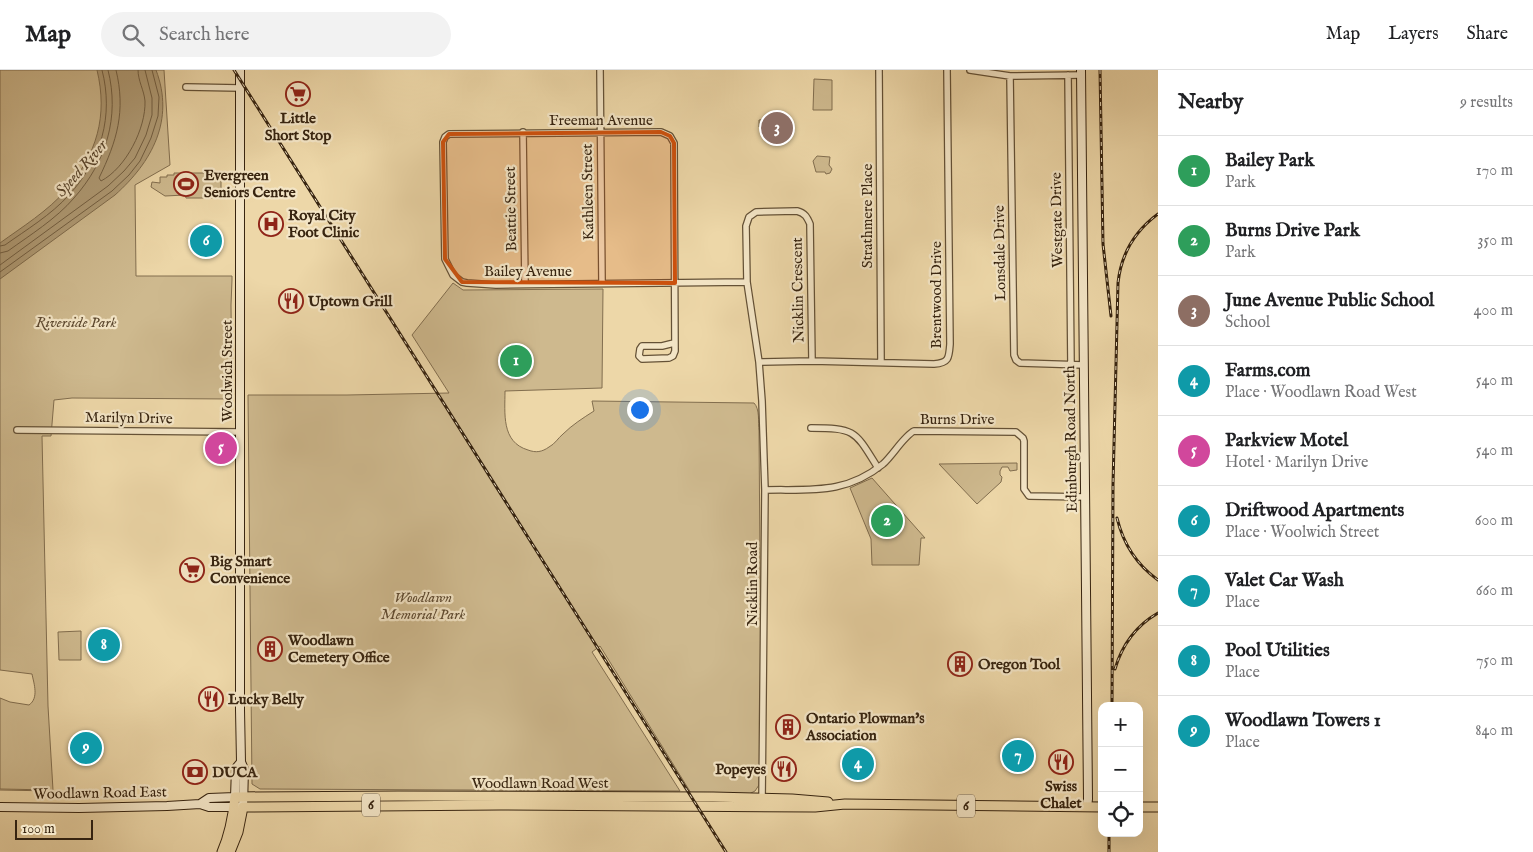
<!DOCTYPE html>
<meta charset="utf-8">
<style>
body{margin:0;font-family:"IM FELL English",serif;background:#f2f2f2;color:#202124}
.controls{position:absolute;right:15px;bottom:15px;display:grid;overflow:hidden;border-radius:10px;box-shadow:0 5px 20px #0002}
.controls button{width:45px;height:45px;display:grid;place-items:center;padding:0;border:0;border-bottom:1px solid #e0e0e0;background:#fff;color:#202124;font:25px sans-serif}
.scale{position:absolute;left:15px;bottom:12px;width:78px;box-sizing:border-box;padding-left:5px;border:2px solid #372410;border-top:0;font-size:14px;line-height:18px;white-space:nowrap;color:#372410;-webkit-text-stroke:4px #f3e5c6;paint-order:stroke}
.you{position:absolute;left:639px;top:339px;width:18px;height:18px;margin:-12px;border:4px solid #fff;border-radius:50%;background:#1a73e8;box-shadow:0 0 0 8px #1a73e833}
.badge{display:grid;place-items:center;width:32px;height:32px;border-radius:50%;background:#8f2418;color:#fff;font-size:16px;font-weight:700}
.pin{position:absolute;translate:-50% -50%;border:2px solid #fff;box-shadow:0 1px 5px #0006}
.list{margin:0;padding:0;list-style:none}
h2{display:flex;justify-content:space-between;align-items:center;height:65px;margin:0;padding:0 20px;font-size:21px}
h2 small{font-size:16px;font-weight:400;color:#757577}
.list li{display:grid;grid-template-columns:32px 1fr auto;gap:15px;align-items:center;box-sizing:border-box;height:70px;padding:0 20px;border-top:1px solid #e0e0e0}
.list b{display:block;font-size:19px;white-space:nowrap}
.list p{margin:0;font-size:16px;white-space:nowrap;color:#757577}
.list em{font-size:16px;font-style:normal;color:#757577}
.icon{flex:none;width:28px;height:28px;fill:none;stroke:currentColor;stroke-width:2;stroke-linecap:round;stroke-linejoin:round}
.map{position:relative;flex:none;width:1158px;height:782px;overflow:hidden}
header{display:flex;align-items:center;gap:30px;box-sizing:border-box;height:70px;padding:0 25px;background:#fff;border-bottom:1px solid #e0e0e0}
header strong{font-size:24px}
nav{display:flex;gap:28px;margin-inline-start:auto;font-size:18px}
.search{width:350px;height:45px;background:#f2f2f2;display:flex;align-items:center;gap:12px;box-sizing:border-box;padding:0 18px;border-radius:28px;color:#757577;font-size:19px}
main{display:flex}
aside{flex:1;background:#fff}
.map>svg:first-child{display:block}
</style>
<header>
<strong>Map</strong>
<div class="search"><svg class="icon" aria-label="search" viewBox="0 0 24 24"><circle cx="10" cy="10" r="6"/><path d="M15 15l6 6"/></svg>Search here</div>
<nav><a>Map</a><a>Layers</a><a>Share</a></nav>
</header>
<main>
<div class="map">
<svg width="1158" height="782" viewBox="0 0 1158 782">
<rect width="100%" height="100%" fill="#edd7a8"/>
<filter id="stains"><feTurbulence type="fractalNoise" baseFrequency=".004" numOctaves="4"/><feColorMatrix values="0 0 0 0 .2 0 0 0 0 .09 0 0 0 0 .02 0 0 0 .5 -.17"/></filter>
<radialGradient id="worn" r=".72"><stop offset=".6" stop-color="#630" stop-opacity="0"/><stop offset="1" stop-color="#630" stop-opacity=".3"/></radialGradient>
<path fill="#ceb98e" stroke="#826e4f" d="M 0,0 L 164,0 L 170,95 L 135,115 L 136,206 L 232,206 L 232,210 L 231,235 L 232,329 L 72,328 L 54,330 L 51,366 L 42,366 L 48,636 L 53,720 L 0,719 L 0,628 L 10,632 L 29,635 C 39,628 34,614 32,604 L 0,600 Z
M 814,9 L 832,10 L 832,40 L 813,40 Z
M 781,48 L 786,56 L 786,61 L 780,67 L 770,68 L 766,56 L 759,57 L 759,50 Z
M 817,86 L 830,87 L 829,95 L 832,99 L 830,103 L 826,104 L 825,102 L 816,102 L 813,91 Z
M 174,103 L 215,103 L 215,107 L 221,108 L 221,128 L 186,128 L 185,125 L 165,126 L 151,117 L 152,112 L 160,113 L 160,107 L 167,107 L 167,105 L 174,105 Z
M 453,213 L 463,220 L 603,219 L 602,318 L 505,321 C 505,343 501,372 528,380 C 536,383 542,382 549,377 C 555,374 558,368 563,364 C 572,355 583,348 594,341 L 592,331 L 754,333 C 760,339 758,352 759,361 L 761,621 L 759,715 L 755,721 L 749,724 L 691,723 L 600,576 L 592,582 L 680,721 L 260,719 L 252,714 L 248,325 L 347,325 L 449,323 L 412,265 Z
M 1017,393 L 1017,400 L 1010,401 L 1008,397 L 1002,397 L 1000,401 L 1000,405 L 1002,407 L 1001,412 L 977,434 L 939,394 Z
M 872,408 L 925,468 L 921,468 L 919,495 L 872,495 L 871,469 L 850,418 Z
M 81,561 L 81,590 L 59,590 L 58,562 Z"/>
<path fill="#af9a74" stroke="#7f6b4c" d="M 97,0 L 156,0 C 175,50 152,92 115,125 L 0,209 L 0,173 C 22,157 48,141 66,120 C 97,84 108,46 97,0 Z"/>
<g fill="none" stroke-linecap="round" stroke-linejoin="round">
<path stroke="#735f42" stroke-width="1" d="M 116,0 C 126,41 117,71 99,108 L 101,111 C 126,98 146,58 145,31 C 144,20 138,11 138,0
M 0,176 L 5,175 C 26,160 51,145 69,125 C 101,90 114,46 102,0
M 0,183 L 8,181 C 30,165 56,149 74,128 C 106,92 120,47 108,0
M 0,195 L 108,116 L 124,101 L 135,88 L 146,65 L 152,45 L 152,28 L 145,0
M 0,202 L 112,121 L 129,105 L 140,91 L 151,68 L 158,46 L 159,27 L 152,0"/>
<path stroke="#7f6b4c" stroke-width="1" d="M 0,720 L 53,721"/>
<defs>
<path id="minor" d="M 600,0 L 602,213
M 879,0 L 881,292
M 970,0 L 1010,6 L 1081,5
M 1068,5 L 1071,295
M 1010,6 L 1014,285 L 1016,290 L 1020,293 L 1084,295
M 186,17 L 240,18
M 523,62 L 525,214
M 674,273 L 662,276 L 642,276 L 640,279 L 639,286 L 642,289 L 669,288 L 673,286 L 675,281 L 674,73 L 670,66 L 661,62 L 449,64 L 445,67 L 443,72 L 445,189 L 453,205 L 462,212 L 467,213 L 496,215 L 747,212
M 759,292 L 812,291 L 934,294 C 949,293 949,288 950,274 L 947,0
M 811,358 C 856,358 855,361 878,398
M 17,360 L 241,362
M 765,420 C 810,419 845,425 883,394 C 893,385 904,366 914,361 L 1016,362 L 1023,368 L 1024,371 L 1024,419 L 1029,426 L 1086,427
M 762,731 L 765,420 L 762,331 L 759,292 L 747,212 L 746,156 L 749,147 L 756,142 L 797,141 C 805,143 807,147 810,154 L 812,291"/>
<path id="secondary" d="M 1081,0 L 1088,729 L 1087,737
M 200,734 L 209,728 L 235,727 L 236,698 L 241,692
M 0,737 L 79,738 L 167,736 L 200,734 L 209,737 L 243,737 L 244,699 L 241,692 L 240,640 L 240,0"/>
<path id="primary" d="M 1139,737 L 1158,737
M 222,782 C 230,764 233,747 235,727 L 398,726 L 713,727 L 792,729 L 828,732
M 230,782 L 238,762 L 243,737 L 499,735 L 815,737 L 845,734 L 1102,737"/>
</defs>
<use href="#minor" stroke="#645136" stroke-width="8"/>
<use href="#secondary" stroke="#372410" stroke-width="10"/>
<use href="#primary" stroke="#372410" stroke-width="11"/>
<use href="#minor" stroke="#f3e5c6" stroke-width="5.5"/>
<use href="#secondary" stroke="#f3e5c6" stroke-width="8"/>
<use href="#primary" stroke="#edd7a8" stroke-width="9"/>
<defs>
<path id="rail" d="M 234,0 L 726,782
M 1100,0 L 1103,174 L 1111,246
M 1117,448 C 1123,473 1137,495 1158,510
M 1115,599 C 1122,575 1137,555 1158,543
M 1112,636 L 1113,415 L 1118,213 C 1121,184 1135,161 1158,144
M 1109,763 L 1109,782"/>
</defs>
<use href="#rail" stroke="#372410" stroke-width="3"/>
<use href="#rail" stroke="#f3e5c6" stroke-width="1" stroke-dasharray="4" stroke-linecap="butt"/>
</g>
<path fill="#cd510d" fill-opacity="0.2" stroke="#cd510d" stroke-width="4" stroke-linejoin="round" d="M 661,62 L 670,66 L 674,73 L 675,213 L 462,212 L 445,189 L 443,72 L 449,64 Z"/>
<defs>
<symbol id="supermarket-ring" viewBox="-11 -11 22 22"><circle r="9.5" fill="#f3e5c6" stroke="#8f2418" stroke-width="1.5"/><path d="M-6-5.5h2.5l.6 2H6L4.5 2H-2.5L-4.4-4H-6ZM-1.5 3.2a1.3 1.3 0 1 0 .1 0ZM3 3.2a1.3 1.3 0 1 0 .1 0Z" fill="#8f2418"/></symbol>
<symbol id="stadium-ring" viewBox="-11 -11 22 22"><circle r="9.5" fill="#f3e5c6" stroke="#8f2418" stroke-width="1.5"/><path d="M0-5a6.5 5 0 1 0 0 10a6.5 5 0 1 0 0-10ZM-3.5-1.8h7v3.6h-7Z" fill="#8f2418"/></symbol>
<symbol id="hospital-ring" viewBox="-11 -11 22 22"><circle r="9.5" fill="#f3e5c6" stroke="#8f2418" stroke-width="1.5"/><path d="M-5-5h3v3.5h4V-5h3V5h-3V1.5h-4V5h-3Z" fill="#8f2418"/></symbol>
<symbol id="restaurant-ring" viewBox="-11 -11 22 22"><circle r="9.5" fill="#f3e5c6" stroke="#8f2418" stroke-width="1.5"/><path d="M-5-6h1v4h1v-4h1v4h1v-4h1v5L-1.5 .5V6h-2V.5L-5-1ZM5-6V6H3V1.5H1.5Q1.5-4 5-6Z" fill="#8f2418"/></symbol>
<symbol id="building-ring" viewBox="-11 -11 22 22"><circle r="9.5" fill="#f3e5c6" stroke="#8f2418" stroke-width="1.5"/><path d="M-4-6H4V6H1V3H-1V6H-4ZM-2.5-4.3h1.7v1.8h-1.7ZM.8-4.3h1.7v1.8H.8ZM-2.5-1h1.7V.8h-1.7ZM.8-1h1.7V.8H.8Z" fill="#8f2418"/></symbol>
<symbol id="bank-ring" viewBox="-11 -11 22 22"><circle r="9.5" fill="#f3e5c6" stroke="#8f2418" stroke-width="1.5"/><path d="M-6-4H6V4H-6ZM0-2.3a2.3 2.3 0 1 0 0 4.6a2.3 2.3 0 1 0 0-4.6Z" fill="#8f2418"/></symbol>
</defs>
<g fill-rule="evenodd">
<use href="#supermarket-ring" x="284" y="10" width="28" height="28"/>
<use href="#stadium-ring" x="172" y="100" width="28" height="28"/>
<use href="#hospital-ring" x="257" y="140" width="28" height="28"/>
<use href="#restaurant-ring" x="277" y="217" width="28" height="28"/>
<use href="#supermarket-ring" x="178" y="486" width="28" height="28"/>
<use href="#building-ring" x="256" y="565" width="28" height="28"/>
<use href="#building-ring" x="946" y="580" width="28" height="28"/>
<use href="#restaurant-ring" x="197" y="615" width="28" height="28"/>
<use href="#building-ring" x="774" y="643" width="28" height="28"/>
<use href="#restaurant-ring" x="1047" y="678" width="28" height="28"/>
<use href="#restaurant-ring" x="770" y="685" width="28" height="28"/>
<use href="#bank-ring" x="181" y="688" width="28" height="28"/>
</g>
<g text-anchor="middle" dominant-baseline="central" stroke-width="4.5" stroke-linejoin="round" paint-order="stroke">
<g fill="#f3e5c6" stroke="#6f5e47" stroke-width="1">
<rect x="362" y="723.5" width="18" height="23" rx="4"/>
<rect x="957" y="724.5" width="18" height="23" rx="4"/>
</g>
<g font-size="14" font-weight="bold" fill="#372410">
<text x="371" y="735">6</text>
<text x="966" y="736">6</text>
</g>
<g font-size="15" font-weight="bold" fill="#372410" stroke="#f3e5c6" text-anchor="start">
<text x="298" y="48" text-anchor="middle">Little<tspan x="298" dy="17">Short Stop</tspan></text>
<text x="204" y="105">Evergreen<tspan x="204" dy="17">Seniors Centre</tspan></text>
<text x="288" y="145">Royal City<tspan x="288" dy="17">Foot Clinic</tspan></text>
<text x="308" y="231">Uptown Grill</text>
<text x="210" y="491">Big Smart<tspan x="210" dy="17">Convenience</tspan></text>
<text x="288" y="570">Woodlawn<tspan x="288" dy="17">Cemetery Office</tspan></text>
<text x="978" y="594">Oregon Tool</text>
<text x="228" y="629">Lucky Belly</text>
<text x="806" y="648">Ontario Plowman's<tspan x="806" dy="17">Association</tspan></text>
<text x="766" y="699" text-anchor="end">Popeyes</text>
<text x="212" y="702">DUCA</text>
<text x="1061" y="716" text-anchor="middle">Swiss<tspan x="1061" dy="17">Chalet</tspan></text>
</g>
<g font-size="15" fill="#372410" stroke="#f3e5c6">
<text x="601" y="50">Freeman Avenue</text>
<text transform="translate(588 122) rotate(-91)">Kathleen Street</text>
<text transform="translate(511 139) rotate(-91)">Beattie Street</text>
<text transform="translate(867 146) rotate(-90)">Strathmere Place</text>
<text transform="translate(1057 150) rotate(-91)">Westgate Drive</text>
<text transform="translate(1000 183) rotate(-91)">Lonsdale Drive</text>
<text x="528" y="201">Bailey Avenue</text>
<text transform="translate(798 220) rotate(-91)">Nicklin Crescent</text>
<text transform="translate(936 225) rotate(-90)">Brentwood Drive</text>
<text transform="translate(227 301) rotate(-90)">Woolwich Street</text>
<text transform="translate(129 348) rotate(1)">Marilyn Drive</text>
<text x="957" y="349">Burns Drive</text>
<text transform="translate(1071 369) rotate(-91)">Edinburgh Road North</text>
<text transform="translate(752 514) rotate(-90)">Nicklin Road</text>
<text x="540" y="713">Woodlawn Road West</text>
<text transform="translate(100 723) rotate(-1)">Woodlawn Road East</text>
</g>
<g font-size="15" font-style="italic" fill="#5d4930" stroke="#f3e5c6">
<text x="76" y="252">Riverside Park</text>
<text x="423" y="527">Woodlawn<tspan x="423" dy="17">Memorial Park</tspan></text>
</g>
<g font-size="16" font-style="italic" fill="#5b472e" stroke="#f3e5c6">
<text transform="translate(82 99) rotate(-49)">Speed River</text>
</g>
</g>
<rect width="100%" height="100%" filter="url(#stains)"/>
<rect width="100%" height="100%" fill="url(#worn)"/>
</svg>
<div class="controls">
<button>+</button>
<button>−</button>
<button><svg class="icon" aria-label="locate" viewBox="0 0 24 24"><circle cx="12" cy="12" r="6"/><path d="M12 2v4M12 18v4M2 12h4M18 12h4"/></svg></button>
</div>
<div class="scale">100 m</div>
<div class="you"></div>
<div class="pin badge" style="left:516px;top:291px;background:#2e9e5b">1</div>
<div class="pin badge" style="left:887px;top:451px;background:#2e9e5b">2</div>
<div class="pin badge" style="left:777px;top:58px;background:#8d6e63">3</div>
<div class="pin badge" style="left:858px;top:694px;background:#0f9aa8">4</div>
<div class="pin badge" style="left:221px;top:378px;background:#d1479c">5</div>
<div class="pin badge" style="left:206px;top:171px;background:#0f9aa8">6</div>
<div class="pin badge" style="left:1018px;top:686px;background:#0f9aa8">7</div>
<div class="pin badge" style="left:104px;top:575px;background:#0f9aa8">8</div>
<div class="pin badge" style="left:86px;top:678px;background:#0f9aa8">9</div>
</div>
<aside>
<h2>Nearby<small>9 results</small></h2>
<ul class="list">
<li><span class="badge" style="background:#2e9e5b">1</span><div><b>Bailey Park</b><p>Park</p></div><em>170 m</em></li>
<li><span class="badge" style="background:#2e9e5b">2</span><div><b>Burns Drive Park</b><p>Park</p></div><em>350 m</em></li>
<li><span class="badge" style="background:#8d6e63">3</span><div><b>June Avenue Public School</b><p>School</p></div><em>400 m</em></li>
<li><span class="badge" style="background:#0f9aa8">4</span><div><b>Farms.com</b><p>Place · Woodlawn Road West</p></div><em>540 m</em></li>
<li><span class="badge" style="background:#d1479c">5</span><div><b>Parkview Motel</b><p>Hotel · Marilyn Drive</p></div><em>540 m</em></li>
<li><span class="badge" style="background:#0f9aa8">6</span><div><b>Driftwood Apartments</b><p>Place · Woolwich Street</p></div><em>600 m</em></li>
<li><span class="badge" style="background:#0f9aa8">7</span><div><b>Valet Car Wash</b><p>Place</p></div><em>660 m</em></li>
<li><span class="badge" style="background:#0f9aa8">8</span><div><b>Pool Utilities</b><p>Place</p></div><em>750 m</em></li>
<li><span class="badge" style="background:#0f9aa8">9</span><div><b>Woodlawn Towers 1</b><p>Place</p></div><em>840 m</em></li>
</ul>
</aside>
</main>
